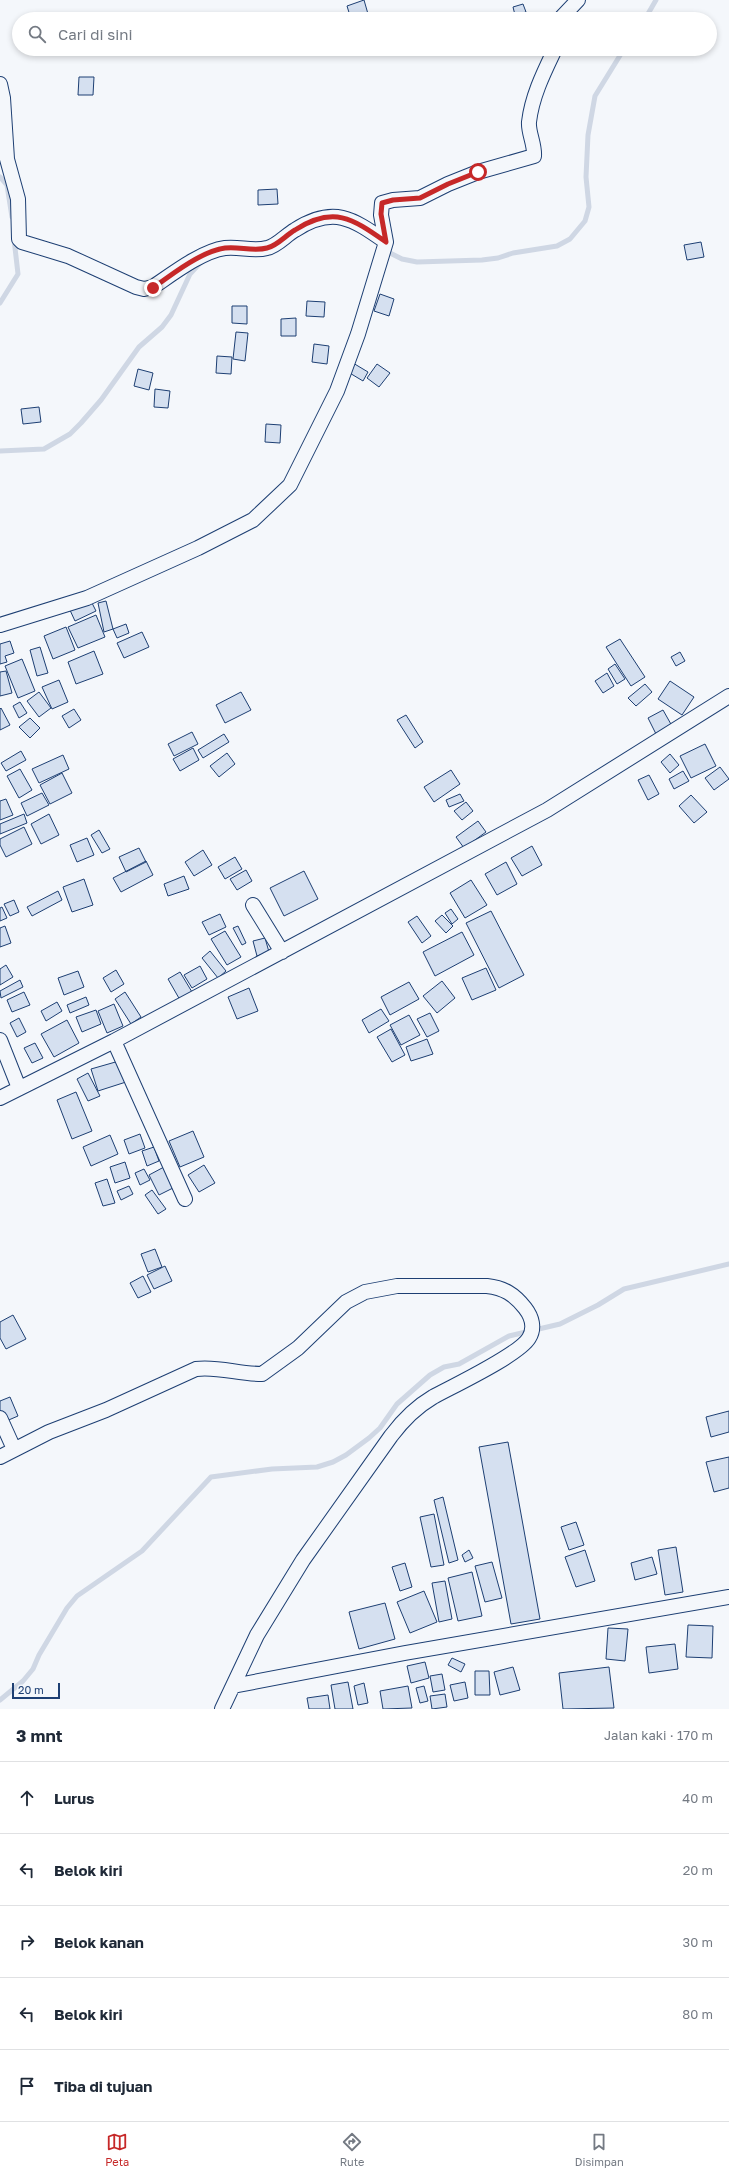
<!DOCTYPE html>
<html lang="id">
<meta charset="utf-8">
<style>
body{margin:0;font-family:"Golos Text",sans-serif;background:#f2f2f3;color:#1f2937}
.scale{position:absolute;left:12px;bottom:10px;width:48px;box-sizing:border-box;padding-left:4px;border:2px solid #1d3f73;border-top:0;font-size:11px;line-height:14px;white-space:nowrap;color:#1d3f73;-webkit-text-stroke:3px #f4f7fb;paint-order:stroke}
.stop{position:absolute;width:12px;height:12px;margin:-9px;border:3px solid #c62828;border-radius:50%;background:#fff}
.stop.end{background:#c62828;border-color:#fff;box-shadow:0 1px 4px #0008}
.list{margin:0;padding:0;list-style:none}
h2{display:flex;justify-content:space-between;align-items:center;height:52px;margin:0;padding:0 16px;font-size:17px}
h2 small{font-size:13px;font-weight:400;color:#747a83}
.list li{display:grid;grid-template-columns:26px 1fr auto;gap:12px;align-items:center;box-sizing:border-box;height:72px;padding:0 16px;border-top:1px solid #e0e1e3}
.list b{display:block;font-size:15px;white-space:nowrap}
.list em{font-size:13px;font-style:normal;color:#747a83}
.icon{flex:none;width:22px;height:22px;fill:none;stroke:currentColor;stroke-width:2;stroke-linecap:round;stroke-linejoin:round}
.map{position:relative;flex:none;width:729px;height:1709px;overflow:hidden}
.search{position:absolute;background:#fff;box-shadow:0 2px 6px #0003;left:12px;right:12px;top:12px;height:44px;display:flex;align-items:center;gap:10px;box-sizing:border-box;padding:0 14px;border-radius:22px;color:#747a83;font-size:15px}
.sheet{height:412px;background:#fff}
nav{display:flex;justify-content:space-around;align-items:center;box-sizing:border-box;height:56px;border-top:1px solid #e0e1e3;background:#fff;font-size:11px;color:#747a83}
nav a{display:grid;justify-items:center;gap:2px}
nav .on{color:#c62828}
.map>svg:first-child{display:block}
</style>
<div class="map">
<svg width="729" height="1709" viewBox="0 0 729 1709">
<rect width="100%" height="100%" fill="#f4f7fb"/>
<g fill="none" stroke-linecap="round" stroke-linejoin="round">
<path stroke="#cfd7e4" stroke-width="5" d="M 645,19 L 656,0
M 0,177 L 7,185 L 12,217
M 386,251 L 402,259 L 417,262 L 482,260 L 498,258 L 513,253 L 557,246 L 570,239 L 585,221 L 589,207 L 586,177 L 588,135 L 595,96 L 624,49
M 0,303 L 18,274 L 14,239
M 0,451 L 44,449 L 70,434 L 81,423 L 101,400 L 139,347 L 162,327 L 171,315 L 190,274 L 202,261
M 0,1700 L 23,1681 L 33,1669 L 39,1655 L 67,1608 L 77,1596 L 142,1551 L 211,1477 L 272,1469 L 317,1467 L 333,1462 L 346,1455 L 369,1438 L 380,1428 L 397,1404 L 430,1375 L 444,1367 L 459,1364 L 509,1336 L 560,1324 L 598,1305 L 624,1289 L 729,1264"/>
</g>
<path fill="#d5e0f0" stroke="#1d3f73" d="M 364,0 L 368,14 L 351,19 L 347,6 Z
M 523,4 L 526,12 L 515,15 L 513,7 Z
M 79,77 L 94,77 L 93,95 L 78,95 Z
M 277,189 L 278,204 L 258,205 L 258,190 Z
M 701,242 L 704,257 L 687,260 L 684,245 Z
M 380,294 L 394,299 L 389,316 L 374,311 Z
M 307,301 L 325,302 L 324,317 L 306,316 Z
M 232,306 L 247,306 L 247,324 L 232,323 Z
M 296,318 L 296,336 L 281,336 L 281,319 Z
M 236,332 L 248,333 L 245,361 L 233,359 Z
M 314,344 L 329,346 L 327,364 L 312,362 Z
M 217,356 L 232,357 L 231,374 L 216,373 Z
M 353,363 L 368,372 L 363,381 L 348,372 Z
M 377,364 L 390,373 L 379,387 L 367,378 Z
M 138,369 L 153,373 L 149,390 L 134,386 Z
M 155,389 L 170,391 L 168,408 L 154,407 Z
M 39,407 L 41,422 L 23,424 L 21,409 Z
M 266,424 L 281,425 L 280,443 L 265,442 Z
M 90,599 L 96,611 L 75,621 L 69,608 Z
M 106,601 L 113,629 L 104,632 L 98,603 Z
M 96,615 L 105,637 L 78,648 L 68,627 Z
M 126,624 L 129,633 L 117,638 L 113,629 Z
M 66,627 L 75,650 L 53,659 L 44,636 Z
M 142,632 L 149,647 L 124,658 L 117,643 Z
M 620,639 L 645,677 L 631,686 L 606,647 Z
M 10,641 L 14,653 L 5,656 L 7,662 L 0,664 L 0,644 Z
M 40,647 L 48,673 L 37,676 L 30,650 Z
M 94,651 L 103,674 L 76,684 L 68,662 Z
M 680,652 L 685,661 L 676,666 L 671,657 Z
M 22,659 L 35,691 L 18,698 L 5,666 Z
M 615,664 L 625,679 L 617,684 L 608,669 Z
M 6,671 L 12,693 L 0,696 L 0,672 Z
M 607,673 L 614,686 L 603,693 L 595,681 Z
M 59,680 L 68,702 L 52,709 L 42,687 Z
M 670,681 L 694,697 L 682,715 L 658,699 Z
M 645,684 L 652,692 L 636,706 L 628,698 Z
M 39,692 L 51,708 L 39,717 L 27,701 Z
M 241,692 L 251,710 L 225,723 L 216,705 Z
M 20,702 L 27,713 L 19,718 L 13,706 Z
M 1,708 L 10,725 L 0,730 L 0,709 Z
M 74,709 L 81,720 L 69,728 L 62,716 Z
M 663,710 L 672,726 L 656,734 L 648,718 Z
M 406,715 L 423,742 L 415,748 L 397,720 Z
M 30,718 L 40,728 L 30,738 L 19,727 Z
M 192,732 L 198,744 L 174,756 L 168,744 Z
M 224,734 L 229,742 L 203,758 L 198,750 Z
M 705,744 L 716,766 L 691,778 L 680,756 Z
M 193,748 L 199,760 L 180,771 L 173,759 Z
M 21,751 L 26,760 L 6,771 L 1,763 Z
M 227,753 L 235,764 L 219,777 L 210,766 Z
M 670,754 L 679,765 L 670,773 L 661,762 Z
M 63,755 L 69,769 L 39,783 L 32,769 Z
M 720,767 L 729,779 L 714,790 L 705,778 Z
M 20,769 L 32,790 L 19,798 L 7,776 Z
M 451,770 L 460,784 L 434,802 L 424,787 Z
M 683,771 L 689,781 L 674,789 L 669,779 Z
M 62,773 L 72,793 L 50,804 L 40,785 Z
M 649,775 L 659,794 L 648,800 L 638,780 Z
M 42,793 L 49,805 L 27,816 L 21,803 Z
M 460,794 L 464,801 L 449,807 L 446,800 Z
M 691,795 L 707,812 L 694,823 L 679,806 Z
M 6,799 L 13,815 L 0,820 L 0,801 Z
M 466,802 L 473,811 L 462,820 L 454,811 Z
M 24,814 L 27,823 L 0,834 L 0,824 Z
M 49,814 L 59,835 L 41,844 L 31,824 Z
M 478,821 L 486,832 L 464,848 L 456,837 Z
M 24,827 L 32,844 L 6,857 L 0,845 L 0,839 Z
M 99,830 L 110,849 L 102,853 L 91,835 Z
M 87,838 L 94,855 L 77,862 L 70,845 Z
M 532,846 L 542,865 L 522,876 L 511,858 Z
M 139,848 L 146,862 L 126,872 L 119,857 Z
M 203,850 L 212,865 L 194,876 L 185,862 Z
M 235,857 L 242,869 L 225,879 L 218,867 Z
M 146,861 L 153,875 L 121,892 L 113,878 Z
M 506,862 L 517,884 L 497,895 L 485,874 Z
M 246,870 L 252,881 L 237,890 L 230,879 Z
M 304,871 L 318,899 L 284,916 L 270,888 Z
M 184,876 L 189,889 L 168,896 L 164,884 Z
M 84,879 L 93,905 L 72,912 L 63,887 Z
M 471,880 L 487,905 L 465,918 L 450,893 Z
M 58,891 L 62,900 L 32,916 L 27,907 Z
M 14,900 L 19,912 L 10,916 L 4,904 Z
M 2,907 L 7,918 L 0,921 L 0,908 Z
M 451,909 L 458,919 L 452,924 L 445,913 Z
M 491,911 L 524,975 L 499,988 L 466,923 Z
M 220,914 L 226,927 L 209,935 L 202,922 Z
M 442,915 L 453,926 L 446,933 L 435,921 Z
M 417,916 L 431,936 L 422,943 L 408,922 Z
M 5,926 L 11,943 L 0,947 L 0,928 Z
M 238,926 L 246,943 L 242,945 L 233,928 Z
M 225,931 L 241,957 L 227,965 L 211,939 Z
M 462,932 L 474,955 L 435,976 L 423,952 Z
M 265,938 L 269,952 L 257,956 L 253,941 Z
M 210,951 L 226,971 L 218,978 L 202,958 Z
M 6,965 L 13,977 L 0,985 L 0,969 Z
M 200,966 L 207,979 L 192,988 L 184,975 Z
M 486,968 L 496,990 L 472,1000 L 462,978 Z
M 116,970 L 124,984 L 111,992 L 103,978 Z
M 78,971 L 84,987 L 64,995 L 58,978 Z
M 180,972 L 192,992 L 180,1000 L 168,979 Z
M 20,980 L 23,987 L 1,998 L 0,991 Z
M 442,981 L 455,998 L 437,1013 L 423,996 Z
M 409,982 L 419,999 L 390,1015 L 381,997 Z
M 249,988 L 258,1011 L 237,1019 L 228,997 Z
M 24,992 L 30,1005 L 12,1012 L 7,1000 Z
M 125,992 L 141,1017 L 131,1024 L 115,999 Z
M 86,997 L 89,1005 L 70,1013 L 67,1005 Z
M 57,1002 L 62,1011 L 46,1021 L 41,1011 Z
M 114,1004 L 123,1026 L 107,1033 L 98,1011 Z
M 381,1009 L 389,1021 L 369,1033 L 362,1020 Z
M 96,1010 L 101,1024 L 82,1032 L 76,1017 Z
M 430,1013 L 439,1031 L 427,1037 L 417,1019 Z
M 409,1015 L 420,1035 L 401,1045 L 390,1025 Z
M 19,1018 L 26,1032 L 17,1037 L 10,1023 Z
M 67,1020 L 79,1043 L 54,1057 L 41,1034 Z
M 391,1029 L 405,1055 L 392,1062 L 377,1037 Z
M 427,1039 L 433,1054 L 411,1061 L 406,1047 Z
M 35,1043 L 43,1058 L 32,1063 L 24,1048 Z
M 119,1061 L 126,1082 L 98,1091 L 91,1069 Z
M 88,1073 L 100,1096 L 88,1101 L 77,1079 Z
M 76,1092 L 92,1131 L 72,1139 L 57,1100 Z
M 193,1131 L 204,1157 L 180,1167 L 169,1141 Z
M 140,1134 L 145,1148 L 129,1154 L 124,1140 Z
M 110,1135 L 118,1154 L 91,1166 L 83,1147 Z
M 154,1147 L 159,1161 L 147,1166 L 142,1151 Z
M 125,1162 L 130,1178 L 115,1183 L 110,1167 Z
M 204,1165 L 215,1183 L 199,1192 L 188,1175 Z
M 164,1167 L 175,1187 L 159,1195 L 149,1175 Z
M 144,1169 L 150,1180 L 140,1185 L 135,1173 Z
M 107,1179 L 115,1203 L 103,1206 L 95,1183 Z
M 129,1186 L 133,1194 L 121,1200 L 117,1191 Z
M 152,1190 L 166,1209 L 158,1214 L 145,1195 Z
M 155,1249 L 162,1267 L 148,1272 L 141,1254 Z
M 165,1266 L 172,1281 L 154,1289 L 147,1275 Z
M 143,1276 L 151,1292 L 138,1298 L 130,1283 Z
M 13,1315 L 26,1339 L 6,1349 L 0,1338 L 0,1322 Z
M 10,1397 L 18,1416 L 4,1422 L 0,1413 L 0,1401 Z
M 729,1411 L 729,1432 L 711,1437 L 706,1417 Z
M 508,1442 L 540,1619 L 511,1624 L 479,1447 Z
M 729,1457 L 729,1488 L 714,1492 L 706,1462 Z
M 443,1497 L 458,1560 L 449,1563 L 434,1500 Z
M 434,1514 L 444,1565 L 431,1567 L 420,1517 Z
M 576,1522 L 584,1545 L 569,1550 L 561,1527 Z
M 676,1547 L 683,1592 L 665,1595 L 658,1550 Z
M 469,1550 L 473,1558 L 465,1562 L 462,1555 Z
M 585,1550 L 595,1581 L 576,1587 L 565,1557 Z
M 652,1557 L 657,1574 L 635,1580 L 631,1563 Z
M 492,1562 L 502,1598 L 485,1602 L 475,1566 Z
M 405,1563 L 412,1587 L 400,1591 L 392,1567 Z
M 472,1572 L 482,1616 L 458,1621 L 448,1578 Z
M 445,1581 L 452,1619 L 439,1622 L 432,1583 Z
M 424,1591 L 437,1622 L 410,1633 L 397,1602 Z
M 385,1603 L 395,1639 L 359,1649 L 349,1612 Z
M 688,1625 L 713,1626 L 712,1658 L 686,1657 Z
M 608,1628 L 628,1629 L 625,1661 L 606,1659 Z
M 675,1644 L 678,1669 L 649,1673 L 646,1647 Z
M 452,1658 L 465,1664 L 461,1672 L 448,1665 Z
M 425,1662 L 429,1678 L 411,1683 L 407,1666 Z
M 513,1667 L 520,1690 L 500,1695 L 494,1672 Z
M 609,1667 L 614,1708 L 563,1709 L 559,1673 Z
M 475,1671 L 489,1671 L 490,1695 L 475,1695 Z
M 442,1674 L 445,1690 L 433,1692 L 430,1676 Z
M 348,1682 L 353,1709 L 335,1709 L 331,1685 Z
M 465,1682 L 468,1698 L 454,1701 L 450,1685 Z
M 364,1683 L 368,1703 L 358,1705 L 354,1686 Z
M 408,1686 L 412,1708 L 383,1709 L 380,1691 Z
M 424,1686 L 428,1701 L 420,1703 L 416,1688 Z
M 445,1694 L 447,1707 L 432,1709 L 430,1696 Z
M 328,1695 L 330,1709 L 309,1709 L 307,1698 Z"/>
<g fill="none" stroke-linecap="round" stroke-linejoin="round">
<defs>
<path id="minor" d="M 560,19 L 578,0
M 0,84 L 3,98 L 7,159 L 18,199 L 19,239 L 22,242 L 68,256 L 136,287 L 144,289 L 153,287 C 172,274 202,251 225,248 C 239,246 253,252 267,248 C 277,246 286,235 295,230 C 334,205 353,219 386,242
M 0,625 L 87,598 L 198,548 L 253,520 L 290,485 L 337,391 L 358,334 L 386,242 L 381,215 L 382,203 L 393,200 L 420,198 L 448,184 L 478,172 L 534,156 C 535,145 528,132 529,122 C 532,96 544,72 555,49
M 253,905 L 282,952
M 0,1040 L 19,1088
M 114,1041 L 185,1199
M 0,1098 L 114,1041 L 547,810 L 729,696
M 0,1418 L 14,1449
M 0,1457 L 49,1432 L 106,1410 L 196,1369 C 217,1366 239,1374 262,1374 L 298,1348 L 346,1302 L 365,1292 L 397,1286 L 487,1286 C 504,1288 514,1294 525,1308 C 532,1317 535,1328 529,1338 C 519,1355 453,1386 433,1397 C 416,1407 403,1420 391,1436 L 303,1560 L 257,1635 L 222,1709
M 233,1686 L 405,1653 L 729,1597"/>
</defs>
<use href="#minor" stroke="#1d3f73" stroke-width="16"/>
<use href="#minor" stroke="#f4f7fb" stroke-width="14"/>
</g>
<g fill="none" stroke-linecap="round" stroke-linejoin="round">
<path stroke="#c62828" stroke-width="5" d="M 153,288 C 172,274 202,251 225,248 C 239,246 253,252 267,248 C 277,246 286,235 295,230 C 334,205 353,219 386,242 L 381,214 L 382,203 L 393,200 L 420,198 L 448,184 L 478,172"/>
</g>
</svg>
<div class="scale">20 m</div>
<div class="stop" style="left:478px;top:172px"></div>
<div class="stop end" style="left:153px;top:288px"></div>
<div class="search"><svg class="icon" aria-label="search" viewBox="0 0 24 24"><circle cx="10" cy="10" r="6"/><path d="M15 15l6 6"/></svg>Cari di sini</div>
</div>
<section class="sheet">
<h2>3 mnt<small>Jalan kaki · 170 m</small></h2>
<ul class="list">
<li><svg class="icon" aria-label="ahead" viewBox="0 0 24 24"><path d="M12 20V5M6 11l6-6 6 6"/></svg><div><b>Lurus</b></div><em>40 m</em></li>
<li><svg class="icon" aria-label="left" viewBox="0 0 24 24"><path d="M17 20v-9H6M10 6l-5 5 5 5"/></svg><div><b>Belok kiri</b></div><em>20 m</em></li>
<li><svg class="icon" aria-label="right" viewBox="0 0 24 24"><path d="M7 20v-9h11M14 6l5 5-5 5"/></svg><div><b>Belok kanan</b></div><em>30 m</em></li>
<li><svg class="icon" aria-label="left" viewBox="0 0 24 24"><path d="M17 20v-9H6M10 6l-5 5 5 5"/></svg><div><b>Belok kiri</b></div><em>80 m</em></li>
<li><svg class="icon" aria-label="arrive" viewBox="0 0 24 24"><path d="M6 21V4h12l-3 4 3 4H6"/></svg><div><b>Tiba di tujuan</b></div></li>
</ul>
</section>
<nav>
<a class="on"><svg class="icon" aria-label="map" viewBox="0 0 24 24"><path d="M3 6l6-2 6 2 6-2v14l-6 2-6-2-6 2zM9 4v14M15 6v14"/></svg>Peta</a>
<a><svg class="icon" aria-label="directions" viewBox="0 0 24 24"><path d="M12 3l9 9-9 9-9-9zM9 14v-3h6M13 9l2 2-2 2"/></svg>Rute</a>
<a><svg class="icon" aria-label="saved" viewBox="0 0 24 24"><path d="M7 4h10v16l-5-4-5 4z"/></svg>Disimpan</a>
</nav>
